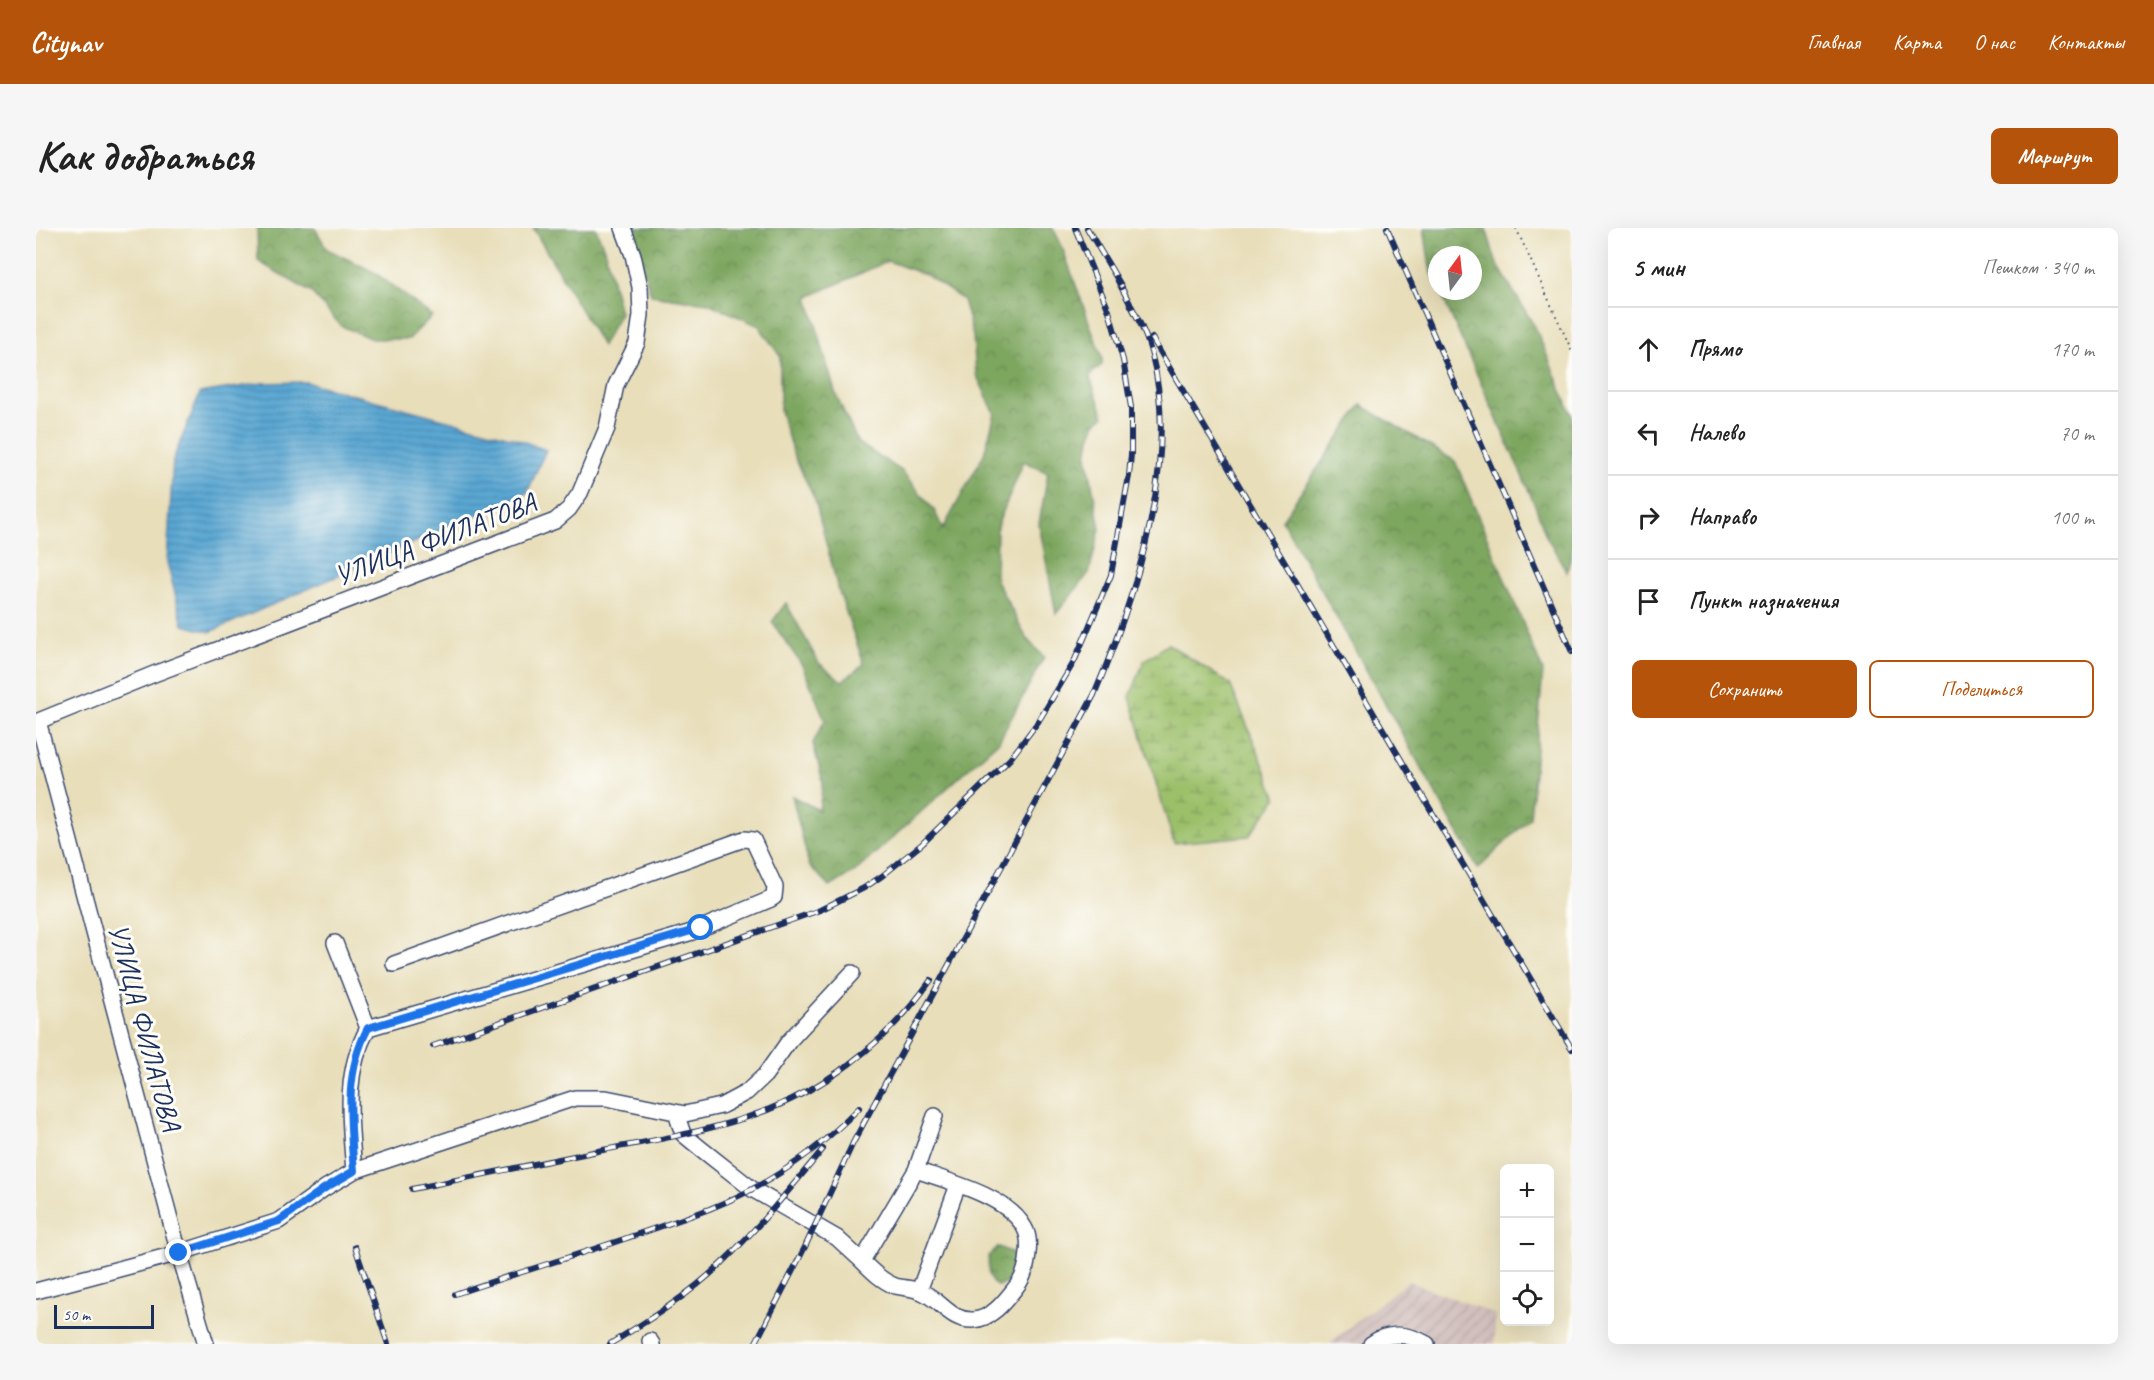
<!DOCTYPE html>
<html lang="ru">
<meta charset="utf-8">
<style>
body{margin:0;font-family:Caveat,sans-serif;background:#f6f6f6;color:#222}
.controls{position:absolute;right:18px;bottom:18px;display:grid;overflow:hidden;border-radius:9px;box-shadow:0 6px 24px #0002}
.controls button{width:54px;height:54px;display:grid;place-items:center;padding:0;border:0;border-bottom:2px solid #e0e0e0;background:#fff;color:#222;font:30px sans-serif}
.compass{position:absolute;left:1392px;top:18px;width:54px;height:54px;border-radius:50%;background:#fff;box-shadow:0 6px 24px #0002;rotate:15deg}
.scale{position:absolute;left:18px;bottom:15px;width:100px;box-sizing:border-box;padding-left:6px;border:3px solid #1b2f5e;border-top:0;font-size:16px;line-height:21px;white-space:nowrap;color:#1b2f5e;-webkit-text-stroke:4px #fdfcf7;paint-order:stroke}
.stop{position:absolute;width:18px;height:18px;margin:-14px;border:4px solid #1a73e8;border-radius:50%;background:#fff}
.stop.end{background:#1a73e8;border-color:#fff;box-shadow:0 2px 6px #0008}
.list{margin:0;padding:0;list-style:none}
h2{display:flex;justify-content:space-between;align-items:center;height:78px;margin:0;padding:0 24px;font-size:26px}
h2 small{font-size:20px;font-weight:400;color:#767676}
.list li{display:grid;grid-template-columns:39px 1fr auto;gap:18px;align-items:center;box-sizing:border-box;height:84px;padding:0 24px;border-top:2px solid #e0e0e0}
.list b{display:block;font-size:22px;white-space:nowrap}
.list em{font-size:20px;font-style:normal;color:#767676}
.actions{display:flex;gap:12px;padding:18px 24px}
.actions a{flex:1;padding:14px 0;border:2px solid #b45309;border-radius:9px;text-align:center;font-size:21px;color:#b45309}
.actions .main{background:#b45309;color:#fff}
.icon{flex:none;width:33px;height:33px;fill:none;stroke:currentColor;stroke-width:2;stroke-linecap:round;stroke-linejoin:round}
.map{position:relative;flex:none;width:1536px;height:1116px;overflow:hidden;border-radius:9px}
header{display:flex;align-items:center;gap:36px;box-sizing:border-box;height:84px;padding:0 30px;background:#b45309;color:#fff}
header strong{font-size:28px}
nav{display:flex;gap:33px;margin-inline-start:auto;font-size:21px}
.intro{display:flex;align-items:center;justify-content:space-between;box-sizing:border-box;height:144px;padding:0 36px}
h1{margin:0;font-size:42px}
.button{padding:15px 27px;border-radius:9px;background:#b45309;color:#fff;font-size:21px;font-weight:700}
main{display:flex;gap:36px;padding:0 36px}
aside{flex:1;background:#fff;border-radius:9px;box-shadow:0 6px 24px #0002}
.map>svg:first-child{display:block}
</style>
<header>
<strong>Citynav</strong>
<nav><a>Главная</a><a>Карта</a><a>О нас</a><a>Контакты</a></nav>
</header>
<div class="intro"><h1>Как добраться</h1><a class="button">Маршрут</a></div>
<main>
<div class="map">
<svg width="1536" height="1116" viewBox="0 0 1536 1116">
<defs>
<pattern id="industrial-furrows" width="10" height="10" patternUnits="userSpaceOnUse" patternTransform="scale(1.5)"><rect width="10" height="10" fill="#d1c0bd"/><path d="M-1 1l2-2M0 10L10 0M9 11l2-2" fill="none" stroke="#b3a5a5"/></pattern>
<pattern id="forest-crowns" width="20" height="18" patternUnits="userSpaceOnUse" patternTransform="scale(1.5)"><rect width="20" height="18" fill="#7da65e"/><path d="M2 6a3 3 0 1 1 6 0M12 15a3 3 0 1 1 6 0" fill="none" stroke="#668851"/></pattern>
<pattern id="wetland-marsh" width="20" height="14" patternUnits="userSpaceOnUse" patternTransform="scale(1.5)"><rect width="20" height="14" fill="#9cc06a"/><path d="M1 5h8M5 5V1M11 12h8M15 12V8" fill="none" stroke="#7e9c5a"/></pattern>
<pattern id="water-rules" width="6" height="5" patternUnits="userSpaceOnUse" patternTransform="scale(1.5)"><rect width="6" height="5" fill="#5aa7d3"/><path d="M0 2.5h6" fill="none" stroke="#4a88ae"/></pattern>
</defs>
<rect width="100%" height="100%" fill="#fdfcf7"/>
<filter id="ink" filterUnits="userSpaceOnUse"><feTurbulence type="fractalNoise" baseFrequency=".0167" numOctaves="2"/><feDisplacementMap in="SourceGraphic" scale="12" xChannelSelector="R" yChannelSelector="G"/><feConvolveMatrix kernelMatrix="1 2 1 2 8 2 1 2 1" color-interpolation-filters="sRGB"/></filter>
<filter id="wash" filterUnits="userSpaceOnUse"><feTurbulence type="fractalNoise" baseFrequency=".008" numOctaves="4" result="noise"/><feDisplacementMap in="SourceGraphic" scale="24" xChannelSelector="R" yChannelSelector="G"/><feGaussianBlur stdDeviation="1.35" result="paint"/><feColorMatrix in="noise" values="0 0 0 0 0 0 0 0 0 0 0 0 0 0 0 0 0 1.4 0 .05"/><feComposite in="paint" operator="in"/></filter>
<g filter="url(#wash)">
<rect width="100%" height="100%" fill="#e8deba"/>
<path fill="url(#industrial-furrows)" d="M 1372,1053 L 1459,1086 L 1459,1116 L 1292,1116 Z"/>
<path fill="url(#forest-crowns)" stroke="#4c6a5e" stroke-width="1.5" fill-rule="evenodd" d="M 221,0 L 279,0 L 291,21 L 338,44 L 396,88 L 373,111 L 336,111 L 305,98 L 276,65 L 222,33 Z
M 497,0 L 560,0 L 569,23 L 584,85 L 566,118 Z
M 595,0 L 1017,0 L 1025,16 L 1066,130 L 1066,137 L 1057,144 L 1054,150 L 1068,188 L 1060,195 L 1054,210 L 1051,228 L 1064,301 L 1053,345 L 1020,386 L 1003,296 L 1012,245 L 988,233 L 961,298 L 960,352 L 991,411 L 1008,429 L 963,513 L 820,643 L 794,659 L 773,637 L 756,568 L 783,582 L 787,554 L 777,515 L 789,492 L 766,437 L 736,394 L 750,375 L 783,435 L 806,453 L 828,436 L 802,361 L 779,272 L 757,225 L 744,183 L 744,128 L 723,98 L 672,75 L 615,67 ZM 852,33 L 890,47 L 927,72 L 937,108 L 940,146 L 959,186 L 948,226 L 907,301 L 898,282 L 866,243 L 822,215 L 799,164 L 772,69 Z
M 1388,0 L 1450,0 L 1460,34 L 1499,99 L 1536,187 L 1536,323 L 1531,344 L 1510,308 L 1499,277 L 1404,63 L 1437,63 L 1437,27 L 1401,27 L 1401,56 L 1394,40 Z
M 1325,177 L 1419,233 L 1507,443 L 1494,590 L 1442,641 L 1246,292 Z
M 963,1019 L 976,1025 L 981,1030 C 979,1042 976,1057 961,1058 C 948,1051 954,1039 952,1028 Z"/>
<path fill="url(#wetland-marsh)" stroke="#5c7864" stroke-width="1.5" d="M 1132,416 L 1194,456 L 1241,570 L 1213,608 L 1138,615 L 1094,469 L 1108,433 Z"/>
<path fill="url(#water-rules)" stroke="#3a6b98" stroke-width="1.5" d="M 270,154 L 478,210 L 510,222 L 491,265 L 174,404 L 147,397 L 131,334 L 137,232 L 164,165 L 227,155 Z"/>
</g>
<g filter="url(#ink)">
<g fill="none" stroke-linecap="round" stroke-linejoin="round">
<defs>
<path id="minor" d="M 2,493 L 143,1025 L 170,1116
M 0,494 L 118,446 L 519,293 L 533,281 L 544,265 L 571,200 L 580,157 L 601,115 L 605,87 L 604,59 L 597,27 L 587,0
M 299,715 L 332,800
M 640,885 L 647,906 L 664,920 L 716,961 L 801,1010 L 826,1033 L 880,942 C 911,953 971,968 988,999 C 993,1007 993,1017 992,1025 C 991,1038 988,1050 980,1059 C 969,1073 956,1091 937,1092 C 914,1093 905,1072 886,1064 C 878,1060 868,1060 859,1058 C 846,1053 836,1043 826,1033
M 880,942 L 899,888
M 318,943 C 314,892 307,846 332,800 L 656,704 L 735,671 L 738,669 L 739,659 L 717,612 L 708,611 L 358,736
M 0,1063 L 143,1025 L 243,993 L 289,960 L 318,943 L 539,870 L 570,870 L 649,886 L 685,878 L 711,864 L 729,847 L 753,813 L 816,745
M 883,1063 L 922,957
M 614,1113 L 616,1116
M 1335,1116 C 1353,1103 1373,1106 1391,1116"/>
</defs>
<use href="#minor" stroke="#3a496c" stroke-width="18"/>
<path stroke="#3a496c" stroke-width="2" stroke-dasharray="1.5 4.5" stroke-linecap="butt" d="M 1480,0 L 1536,123"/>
<use href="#minor" stroke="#fff" stroke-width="15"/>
<defs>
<path id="rail" d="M 1051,0 L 1086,59
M 1351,0 L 1536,424
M 1116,110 L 1536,821
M 397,818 L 784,682 L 828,660 L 846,648 L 886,616 L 974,531 L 1002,494 L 1038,434 L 1075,347 L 1093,248 L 1095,226 L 1095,179 L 1087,132 L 1073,83 L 1039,0
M 376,961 C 440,948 504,935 567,922 C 614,913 663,905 709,890 C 784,866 850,816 895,752
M 319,1019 L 352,1116
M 419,1066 C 475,1047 532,1030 588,1011 C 618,1000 649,991 678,979 C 733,957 782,922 823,880
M 574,1116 C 613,1092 653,1067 686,1035 C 722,1000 755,960 787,921
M 719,1116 L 769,1019 L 817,915 L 1058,467 C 1100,368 1145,230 1115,124 C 1108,99 1094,76 1082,53"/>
</defs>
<use href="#rail" stroke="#1b2f5e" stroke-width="6"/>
<use href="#rail" stroke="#fdfcf7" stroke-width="4" stroke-dasharray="11" stroke-linecap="butt"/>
</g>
</g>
<g fill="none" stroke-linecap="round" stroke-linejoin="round" filter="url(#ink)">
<path stroke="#1a73e8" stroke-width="8" d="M 143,1025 L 243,993 L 289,960 L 318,943 C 314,893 308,845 332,800 L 665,700"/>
</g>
<g text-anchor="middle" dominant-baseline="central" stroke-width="6" stroke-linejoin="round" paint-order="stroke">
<g font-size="28" fill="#1b2f5e" stroke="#fdfcf7">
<text transform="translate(399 311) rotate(-21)">УЛИЦА ФИЛАТОВА</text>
<text transform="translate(109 799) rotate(75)">УЛИЦА ФИЛАТОВА</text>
</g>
</g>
</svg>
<div class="controls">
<button>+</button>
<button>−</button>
<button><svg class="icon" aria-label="locate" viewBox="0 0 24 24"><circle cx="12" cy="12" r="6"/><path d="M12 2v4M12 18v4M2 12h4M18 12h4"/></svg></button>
</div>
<svg class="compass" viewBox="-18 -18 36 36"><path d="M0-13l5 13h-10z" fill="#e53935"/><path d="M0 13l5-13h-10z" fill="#767676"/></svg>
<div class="scale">50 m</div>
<div class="stop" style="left:665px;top:700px"></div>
<div class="stop end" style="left:143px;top:1025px"></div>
</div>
<aside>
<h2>5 мин<small>Пешком · 340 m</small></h2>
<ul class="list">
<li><svg class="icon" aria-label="ahead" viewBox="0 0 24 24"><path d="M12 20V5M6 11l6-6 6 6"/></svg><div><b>Прямо</b></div><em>170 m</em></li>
<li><svg class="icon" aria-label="left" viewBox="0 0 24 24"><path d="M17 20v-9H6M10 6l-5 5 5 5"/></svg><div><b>Налево</b></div><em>70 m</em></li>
<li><svg class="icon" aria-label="right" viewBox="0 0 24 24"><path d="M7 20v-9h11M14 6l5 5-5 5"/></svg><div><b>Направо</b></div><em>100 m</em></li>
<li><svg class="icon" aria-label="arrive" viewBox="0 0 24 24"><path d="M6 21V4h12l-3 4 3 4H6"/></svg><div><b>Пункт назначения</b></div></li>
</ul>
<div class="actions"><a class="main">Сохранить</a><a>Поделиться</a></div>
</aside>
</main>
